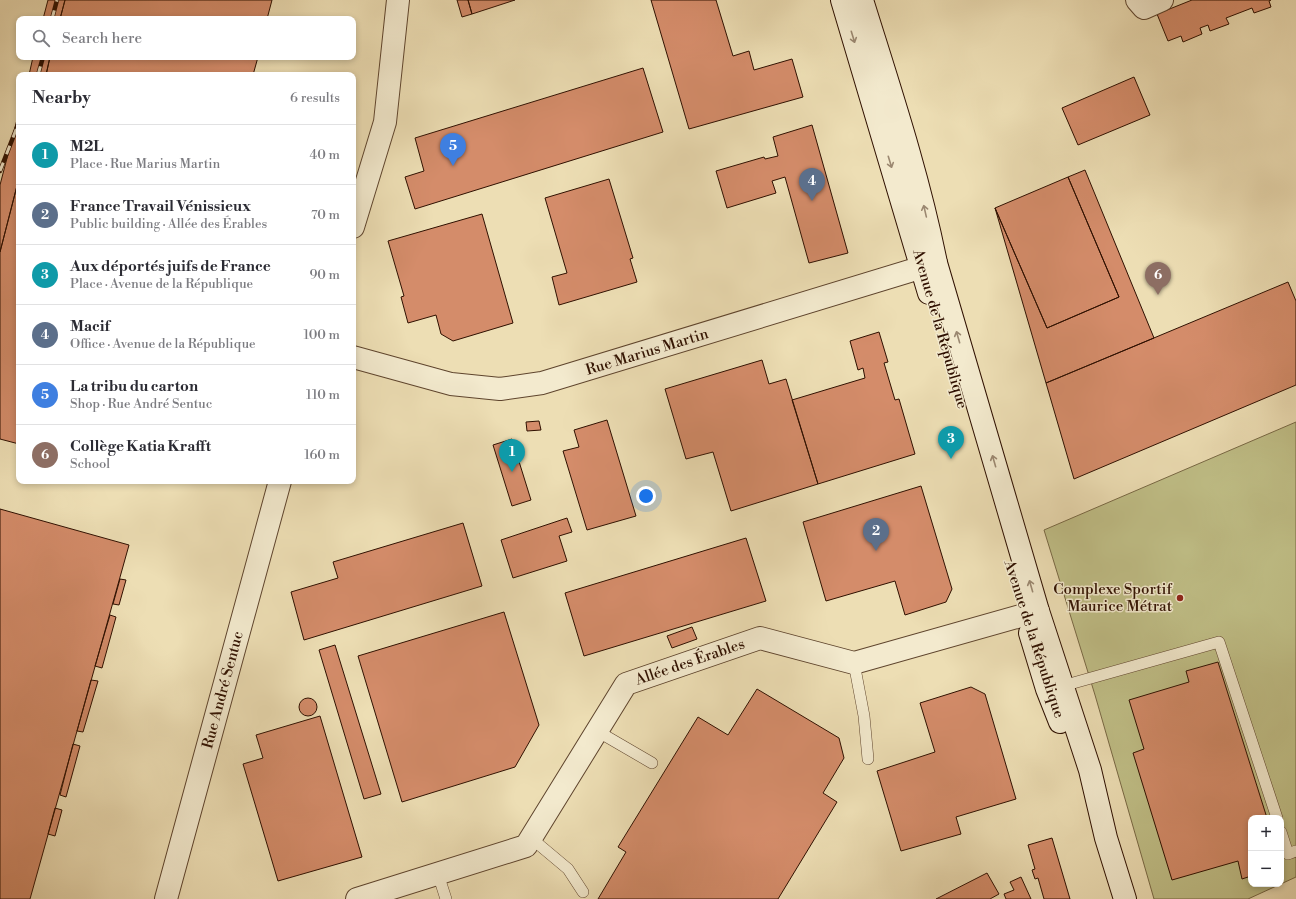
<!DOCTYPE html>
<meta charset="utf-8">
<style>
body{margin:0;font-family:"Libre Bodoni",serif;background:#f2f2f3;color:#2b2b33}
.controls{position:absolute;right:12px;bottom:12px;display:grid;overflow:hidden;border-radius:8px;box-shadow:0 2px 6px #0003}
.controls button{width:36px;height:36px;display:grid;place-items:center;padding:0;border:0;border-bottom:1px solid #e1e1e2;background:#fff;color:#2b2b33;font:20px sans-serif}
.you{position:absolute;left:646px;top:496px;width:14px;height:14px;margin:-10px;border:3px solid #fff;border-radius:50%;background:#1a73e8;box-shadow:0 0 0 6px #1a73e833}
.badge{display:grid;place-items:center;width:26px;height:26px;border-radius:50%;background:#0b8043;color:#fff;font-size:13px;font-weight:700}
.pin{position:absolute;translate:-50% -33px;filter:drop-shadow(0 1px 2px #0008)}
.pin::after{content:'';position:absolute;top:21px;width:14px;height:12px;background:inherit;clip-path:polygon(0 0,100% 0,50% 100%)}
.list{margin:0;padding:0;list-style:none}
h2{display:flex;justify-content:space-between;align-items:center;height:52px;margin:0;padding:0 16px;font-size:17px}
h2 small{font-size:13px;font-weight:400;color:#7c7c81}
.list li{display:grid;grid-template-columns:26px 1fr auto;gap:12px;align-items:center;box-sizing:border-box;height:60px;padding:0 16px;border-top:1px solid #e1e1e2}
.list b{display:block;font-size:15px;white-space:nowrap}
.list p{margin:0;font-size:13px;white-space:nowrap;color:#7c7c81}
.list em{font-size:13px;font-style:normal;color:#7c7c81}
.icon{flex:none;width:22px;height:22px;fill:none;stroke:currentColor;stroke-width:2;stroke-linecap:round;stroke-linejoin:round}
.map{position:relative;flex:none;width:1296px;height:899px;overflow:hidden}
.search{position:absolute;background:#fff;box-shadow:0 2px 6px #0003;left:16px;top:16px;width:340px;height:44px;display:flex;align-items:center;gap:10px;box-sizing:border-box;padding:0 14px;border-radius:8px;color:#7c7c81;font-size:15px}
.panel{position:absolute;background:#fff;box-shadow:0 2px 6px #0003;left:16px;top:72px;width:340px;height:412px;border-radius:8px}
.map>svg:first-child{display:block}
</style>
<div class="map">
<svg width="1296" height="899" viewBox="0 0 1296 899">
<rect width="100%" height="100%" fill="#eddeb4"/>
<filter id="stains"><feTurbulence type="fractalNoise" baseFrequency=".005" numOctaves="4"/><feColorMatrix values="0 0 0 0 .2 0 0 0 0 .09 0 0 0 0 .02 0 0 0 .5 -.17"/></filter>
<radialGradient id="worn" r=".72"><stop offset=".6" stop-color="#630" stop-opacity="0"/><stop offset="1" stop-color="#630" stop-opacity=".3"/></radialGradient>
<path fill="#c0bf87" stroke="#786844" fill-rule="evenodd" d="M 1296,422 L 1296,877 L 1248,899 L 1154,899 L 1095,695 L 1044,530 ZM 1251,818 L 1281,818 L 1281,884 L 1251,884 Z"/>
<path fill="#d48c6a" stroke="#2f1000" d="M 48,0 L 65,0 L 60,19 L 43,19 Z
M 65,0 L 272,0 L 267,19 L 60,19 Z
M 457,0 L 468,0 L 472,14 L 462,17 Z
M 468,0 L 515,0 L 472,14 Z
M 651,0 L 716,0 L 733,56 L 749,51 L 754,70 L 792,59 L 803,97 L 689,129 Z
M 1192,0 L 1271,0 L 1269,1 L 1271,7 L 1254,13 L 1252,8 L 1226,18 L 1229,24 L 1210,31 L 1208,25 L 1200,28 L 1202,34 L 1183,42 L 1181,36 L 1168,41 L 1157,14 Z
M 33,57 L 50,57 L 46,75 L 29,75 Z
M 50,57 L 258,57 L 253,75 L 46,75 Z
M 643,68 L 663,132 L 415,209 L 405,177 L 424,171 L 415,138 Z
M 1134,77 L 1150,115 L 1078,145 L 1062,108 Z
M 19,112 L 19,178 L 0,252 L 0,185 Z
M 812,125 L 848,253 L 809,263 L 785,177 L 772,181 L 776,193 L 727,208 L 716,171 L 764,157 L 765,159 L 778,156 L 773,137 Z
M 1085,170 L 1154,338 L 1046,383 L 995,208 L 1047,328 L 1119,297 L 1068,177 Z
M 1068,177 L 1119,297 L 1047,328 L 995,208 Z
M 19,178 L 19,444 L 0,439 L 0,252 Z
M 609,179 L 633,258 L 630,259 L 637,282 L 559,305 L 552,277 L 567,273 L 545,198 Z
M 482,214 L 513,323 L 453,341 L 441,334 L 436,315 L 408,323 L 401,297 L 404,296 L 388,241 Z
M 1288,282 L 1296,301 L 1296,385 L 1074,479 L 1046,383 Z
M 879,332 L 888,362 L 884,363 L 895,400 L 899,399 L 915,454 L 818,484 L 792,400 L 865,378 L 863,368 L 858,370 L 850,341 Z
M 762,360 L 769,384 L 786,379 L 818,484 L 731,511 L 713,452 L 686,459 L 665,389 Z
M 607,420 L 636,516 L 587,530 L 563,451 L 579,447 L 574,430 Z
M 539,421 L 541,430 L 527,431 L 526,422 Z
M 512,439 L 531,500 L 512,506 L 493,445 Z
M 921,486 L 952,589 L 946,602 L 905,615 L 895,581 L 826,601 L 803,522 Z
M 0,509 L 129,545 L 30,899 L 0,899 Z
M 567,518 L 572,532 L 559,536 L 567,561 L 513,578 L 501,540 Z
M 463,523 L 482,586 L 304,640 L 291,592 L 338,578 L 333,562 Z
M 746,538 L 766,601 L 584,656 L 565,593 Z
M 120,579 L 126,580 L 119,605 L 113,604 Z
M 504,612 L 539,725 L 515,767 L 402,802 L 358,656 Z
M 110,615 L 116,617 L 102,668 L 95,666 Z
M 692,627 L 697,639 L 672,648 L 667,636 Z
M 335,645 L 381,794 L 364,799 L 319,650 Z
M 1218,662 L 1267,818 L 1251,818 L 1251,876 L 1242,879 L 1238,861 L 1172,880 L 1133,753 L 1144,749 L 1129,700 L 1189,682 L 1186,671 Z
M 91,680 L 98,681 L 83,732 L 77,731 Z
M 971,687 L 985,694 L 1016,799 L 956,817 L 961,834 L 901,851 L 877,771 L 935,752 L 920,703 Z
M 757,689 L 839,738 L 844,758 L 823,793 L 837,802 L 778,899 L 598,899 L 626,852 L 618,847 L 698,717 L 728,735 Z
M299 707a9 9 0 1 1 18 0a9 9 0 1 1-18 0Z
M 320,716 L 362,857 L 278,881 L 243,764 L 263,758 L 256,735 Z
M 73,744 L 80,746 L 66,797 L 60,795 Z
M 55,808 L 62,810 L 55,836 L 48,834 Z
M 1052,838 L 1070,899 L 1044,899 L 1038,878 L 1035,879 L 1032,870 L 1035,869 L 1028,845 Z
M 987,873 L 999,894 L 990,899 L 936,899 Z
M 1021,877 L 1031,899 L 1006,899 L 1004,894 L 1014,890 L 1010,882 Z"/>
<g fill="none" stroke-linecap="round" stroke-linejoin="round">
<defs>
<path id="service" d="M 854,663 L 864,716 L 868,759
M 1059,687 L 1219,642 L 1277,818
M 597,731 L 652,763
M 1281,832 L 1288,854 L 1296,851
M 531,838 L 568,869 L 583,892
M 438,874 L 446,899"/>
<path id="minor" d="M 1137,0 L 1144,8 L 1162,0
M 353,227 L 385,122 L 398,0
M 353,357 L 451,384 L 500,389 L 542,383 L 936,263
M 166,899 L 280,481
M 357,899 L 526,846 L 626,684 L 760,638 L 854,663 L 1038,611"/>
<path id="secondary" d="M 842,0 L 929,293
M 862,0 C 889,87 918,173 936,263 L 1038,611 L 1090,770 L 1106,838 L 1125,899
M 1030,633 L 1047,689 L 1060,722"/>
</defs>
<use href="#service" stroke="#5e442d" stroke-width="12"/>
<use href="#minor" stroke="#5e442d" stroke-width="24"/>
<use href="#secondary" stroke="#2f1000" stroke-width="24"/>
<use href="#service" stroke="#f3eace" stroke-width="11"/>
<use href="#minor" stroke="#f3eace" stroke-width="22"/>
<use href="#secondary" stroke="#f3eace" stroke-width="22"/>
<defs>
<path id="rail" d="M 52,19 L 57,0
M 38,75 L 43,57
M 0,171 L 19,122"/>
</defs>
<use href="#rail" stroke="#2f1000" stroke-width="4.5"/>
<use href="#rail" stroke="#f3eace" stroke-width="3" stroke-dasharray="9" stroke-linecap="butt"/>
</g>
<defs><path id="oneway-shaft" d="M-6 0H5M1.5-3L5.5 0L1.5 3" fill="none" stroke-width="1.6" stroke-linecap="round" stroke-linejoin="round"/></defs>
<g stroke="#9b8871">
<use href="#oneway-shaft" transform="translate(853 37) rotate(73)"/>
<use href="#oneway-shaft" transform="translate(890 162) rotate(73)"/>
<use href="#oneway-shaft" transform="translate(925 211) rotate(-103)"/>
<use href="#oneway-shaft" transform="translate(958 337) rotate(-106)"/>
<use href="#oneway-shaft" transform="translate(994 461) rotate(-106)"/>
<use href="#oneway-shaft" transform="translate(1031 586) rotate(-106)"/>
</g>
<circle fill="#8f2418" stroke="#f3eace" stroke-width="1.5" cx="1180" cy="598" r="4"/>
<g text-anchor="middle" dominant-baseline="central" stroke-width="3" stroke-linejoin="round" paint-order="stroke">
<g font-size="15" fill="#2f1000" stroke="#f3eace">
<text transform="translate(940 329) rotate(74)">Avenue de la République</text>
<text transform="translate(647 352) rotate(-17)">Rue Marius Martin</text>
<text transform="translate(1034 639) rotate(72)">Avenue de la République</text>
<text transform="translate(690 662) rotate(-19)">Allée des Érables</text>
<text transform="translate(223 690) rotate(-75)">Rue André Sentuc</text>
</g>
<g font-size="15" fill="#2f1000" stroke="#f3eace" text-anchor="end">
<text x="1172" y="589">Complexe Sportif<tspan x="1172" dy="17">Maurice Métrat</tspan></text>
</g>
</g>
<rect width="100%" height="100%" filter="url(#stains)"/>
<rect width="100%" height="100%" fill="url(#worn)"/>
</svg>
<div class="controls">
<button>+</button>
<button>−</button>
</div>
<div class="you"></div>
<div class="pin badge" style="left:512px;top:472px;background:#0f9aa8">1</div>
<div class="pin badge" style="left:876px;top:551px;background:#5c6f8a">2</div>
<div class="pin badge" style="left:951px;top:459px;background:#0f9aa8">3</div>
<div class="pin badge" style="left:812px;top:201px;background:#5c6f8a">4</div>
<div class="pin badge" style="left:453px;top:166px;background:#3f7fe0">5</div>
<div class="pin badge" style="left:1158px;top:295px;background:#8d6e63">6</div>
<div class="search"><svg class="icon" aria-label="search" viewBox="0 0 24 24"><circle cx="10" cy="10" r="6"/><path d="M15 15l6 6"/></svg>Search here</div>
<section class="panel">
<h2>Nearby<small>6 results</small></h2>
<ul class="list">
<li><span class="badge" style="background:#0f9aa8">1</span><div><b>M2L</b><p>Place · Rue Marius Martin</p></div><em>40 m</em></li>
<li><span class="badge" style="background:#5c6f8a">2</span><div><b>France Travail Vénissieux</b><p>Public building · Allée des Érables</p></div><em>70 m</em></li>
<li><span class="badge" style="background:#0f9aa8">3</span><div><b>Aux déportés juifs de France</b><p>Place · Avenue de la République</p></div><em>90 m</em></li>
<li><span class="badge" style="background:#5c6f8a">4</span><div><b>Macif</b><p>Office · Avenue de la République</p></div><em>100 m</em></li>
<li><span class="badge" style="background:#3f7fe0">5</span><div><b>La tribu du carton</b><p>Shop · Rue André Sentuc</p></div><em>110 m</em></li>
<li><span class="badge" style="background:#8d6e63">6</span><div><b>Collège Katia Krafft</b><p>School</p></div><em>160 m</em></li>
</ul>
</section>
</div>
